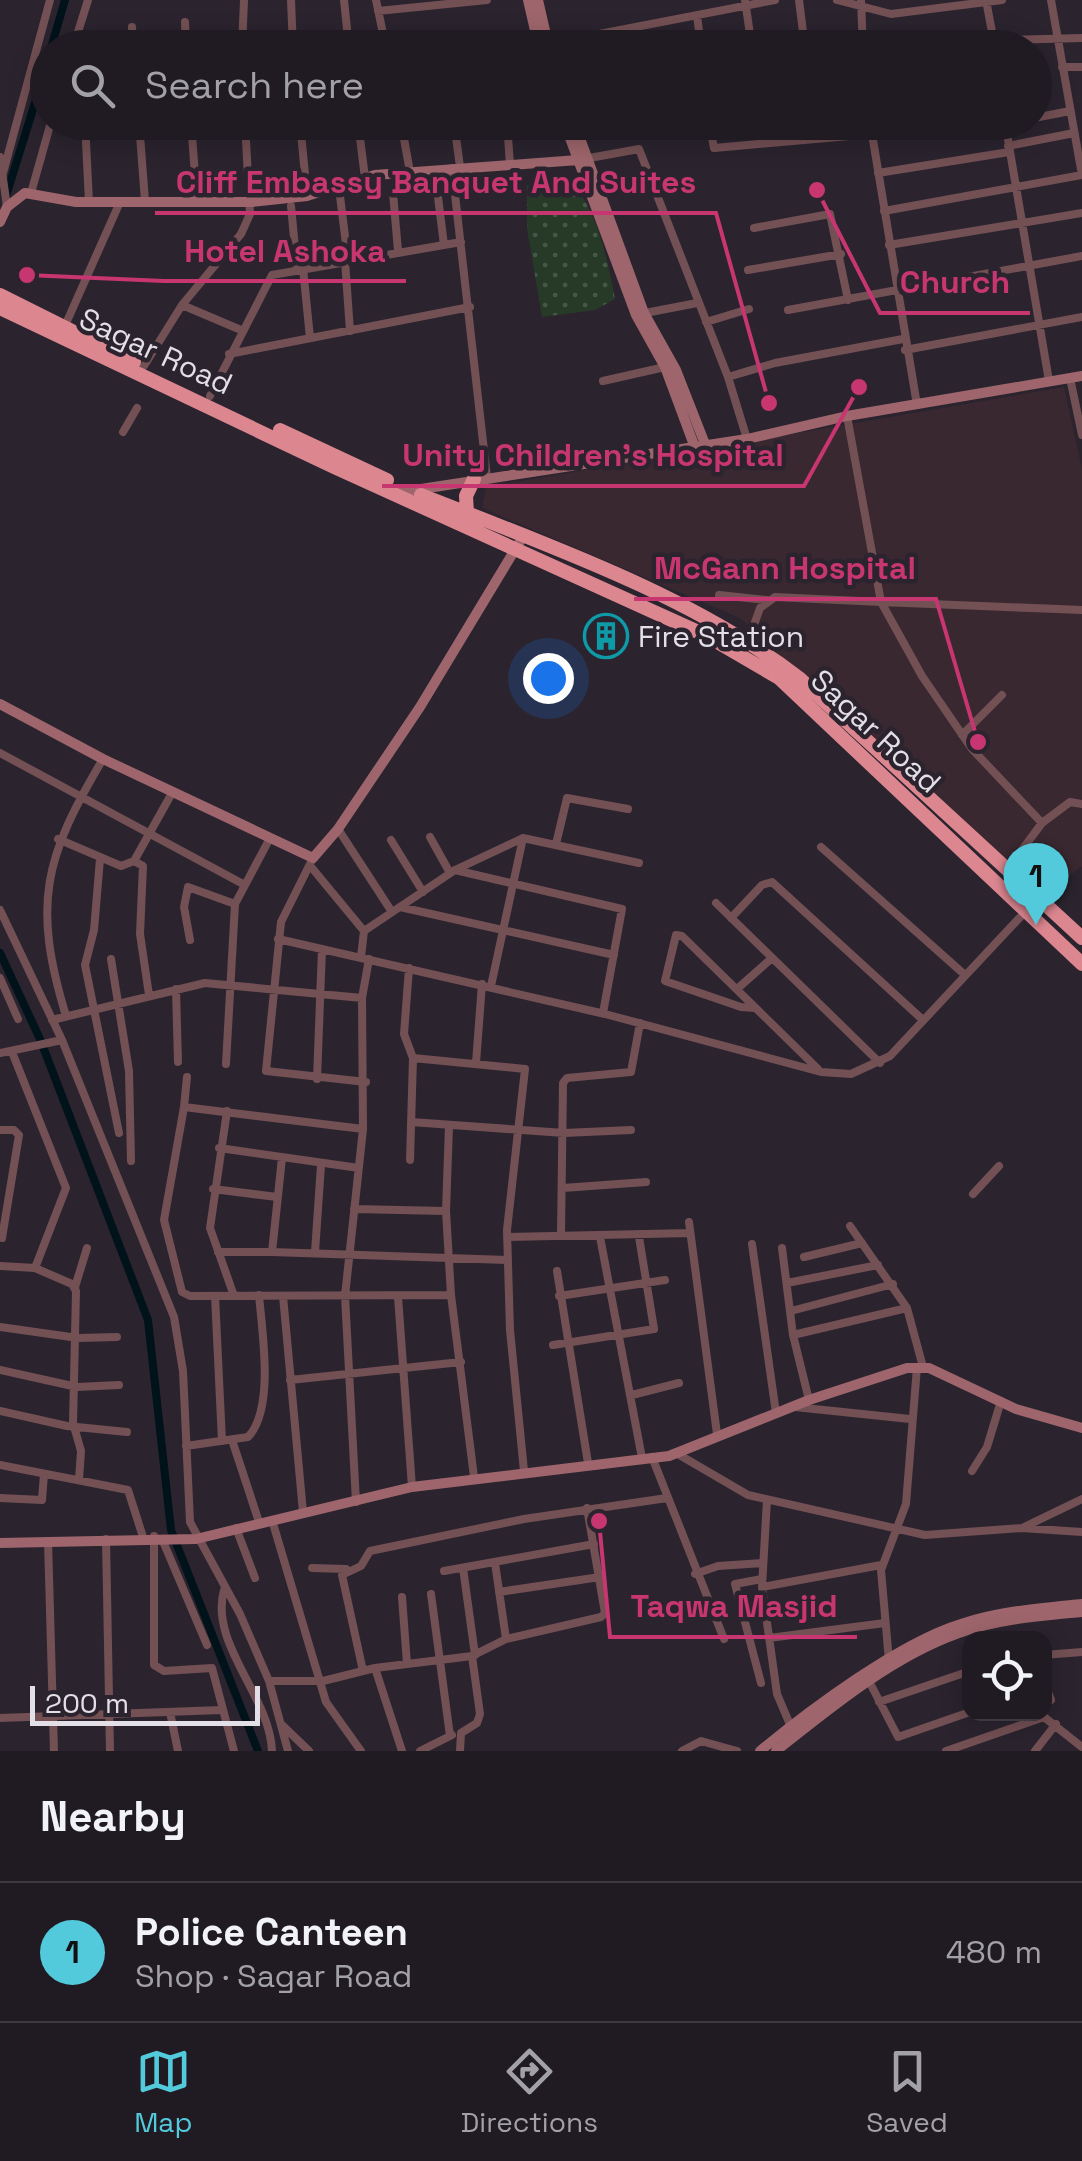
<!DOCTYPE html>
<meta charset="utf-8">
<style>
body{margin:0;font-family:"Space Grotesk",sans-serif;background:#2d2830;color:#f1f3f6}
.controls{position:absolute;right:30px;bottom:30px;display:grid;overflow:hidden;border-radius:20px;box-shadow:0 5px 25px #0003}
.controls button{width:90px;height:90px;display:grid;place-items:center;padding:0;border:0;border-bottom:2px solid #3d3941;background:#201b23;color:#f1f3f6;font:50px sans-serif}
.scale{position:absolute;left:30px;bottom:25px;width:230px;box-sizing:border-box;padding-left:10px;border:5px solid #e3dfe6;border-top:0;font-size:28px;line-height:35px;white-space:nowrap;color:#e3dfe6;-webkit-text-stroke:8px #2b242f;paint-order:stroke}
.you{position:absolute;left:548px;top:678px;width:35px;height:35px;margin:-25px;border:8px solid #fff;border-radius:50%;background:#1a73e8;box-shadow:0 0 0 15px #1a73e833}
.badge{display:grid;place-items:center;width:65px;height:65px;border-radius:50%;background:#53cadc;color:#111;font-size:32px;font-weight:700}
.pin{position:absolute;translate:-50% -82px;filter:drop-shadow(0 2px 5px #0008)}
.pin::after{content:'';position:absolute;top:52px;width:35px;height:30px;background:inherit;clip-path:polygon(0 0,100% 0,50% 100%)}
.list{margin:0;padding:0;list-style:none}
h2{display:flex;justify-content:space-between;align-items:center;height:130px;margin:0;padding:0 40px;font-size:42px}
h2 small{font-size:32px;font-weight:400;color:#a2a1a6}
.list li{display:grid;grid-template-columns:65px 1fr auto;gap:30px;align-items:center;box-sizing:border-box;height:140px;padding:0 40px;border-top:2px solid #3d3941}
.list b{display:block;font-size:38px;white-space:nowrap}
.list p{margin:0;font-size:32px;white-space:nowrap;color:#a2a1a6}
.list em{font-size:32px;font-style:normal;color:#a2a1a6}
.icon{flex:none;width:55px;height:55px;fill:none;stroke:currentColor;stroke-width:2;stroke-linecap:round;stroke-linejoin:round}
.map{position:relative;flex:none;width:1082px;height:1751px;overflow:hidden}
.search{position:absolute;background:#201b23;box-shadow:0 5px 25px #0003;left:30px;right:30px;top:30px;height:110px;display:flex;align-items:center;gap:25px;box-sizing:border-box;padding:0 35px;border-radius:55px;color:#a2a1a6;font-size:38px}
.sheet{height:270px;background:#201b23}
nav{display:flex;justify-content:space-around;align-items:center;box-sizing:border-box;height:140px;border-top:2px solid #3d3941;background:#201b23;font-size:28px;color:#a2a1a6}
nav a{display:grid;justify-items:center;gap:5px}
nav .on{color:#53cadc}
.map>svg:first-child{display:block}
</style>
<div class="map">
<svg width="1082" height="1751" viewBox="0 0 1082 1751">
<defs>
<pattern id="park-dots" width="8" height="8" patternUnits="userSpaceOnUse" patternTransform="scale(2.5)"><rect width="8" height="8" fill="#273a28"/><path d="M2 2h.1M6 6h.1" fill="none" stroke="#465647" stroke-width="1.8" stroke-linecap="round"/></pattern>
</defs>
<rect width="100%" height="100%" fill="#2b242f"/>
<path fill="#3a2831" d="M 1064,387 L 1082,470 L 1082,866 L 1043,897 L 740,618 L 482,508 L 486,487 Z"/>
<path fill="url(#park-dots)" d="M 566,175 C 596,205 607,257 615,299 L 595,310 L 542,317 L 527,228 L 527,186 L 540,178 Z"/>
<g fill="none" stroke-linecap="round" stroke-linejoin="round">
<path stroke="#00121a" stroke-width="8" d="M 51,48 L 65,0
M 6,196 L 48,61
M 0,953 L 40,1039 L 148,1320 L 171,1530 L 258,1751"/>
<path stroke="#735054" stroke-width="8" d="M 291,0 L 293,48
M 344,0 L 349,48
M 376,0 L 386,48
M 745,0 L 752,48
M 799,0 L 805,48
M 837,0 L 891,14 L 1002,0
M 861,0 L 863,48
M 986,0 L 995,48
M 378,11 L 487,0
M 697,15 L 701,48
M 185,22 L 186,48
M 132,27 L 133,48
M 927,42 L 1082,38
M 73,48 L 88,0
M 242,48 L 244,0
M 527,48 L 775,0
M 1062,67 L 1082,67
M 1034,118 L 1070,111
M 85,122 L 89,202
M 139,122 L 145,201
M 191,122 L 197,201
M 300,122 L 307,196
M 358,122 L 365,178
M 401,122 L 410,172
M 454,122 L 460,167
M 507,122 L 510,165
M 709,122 L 714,148 L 872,134
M 763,122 L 766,140
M 814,122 L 815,139
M 870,122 L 917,405
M 1005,122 L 1049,381
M 1008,146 L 1074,133
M 0,157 L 7,207
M 584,159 L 639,149 L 728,377 L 747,439
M 452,168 L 487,477
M 3,173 L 50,0
M 878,173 L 1009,152
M 437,189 L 444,245
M 31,193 L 51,122
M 393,193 L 398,251
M 340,196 L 348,260
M 291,206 L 297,269
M 884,211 L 1082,175 L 1051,0
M 754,228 L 830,214 L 848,300
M 889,245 L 1082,213
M 345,261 L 350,331
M 303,268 L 310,338
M 748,270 L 841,254
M 182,305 L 241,330
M 788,310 L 1082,256
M 640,314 L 697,303
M 706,322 L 749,309
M 64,328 L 120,202
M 905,350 L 1082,317
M 229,354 L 470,307
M 144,366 L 182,305 L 241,234 L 250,214 L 245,122
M 728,377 L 775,363 L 903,339
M 1070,378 L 1082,435
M 603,381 L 665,367
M 210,396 L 272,275 L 461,242
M 847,416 L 881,602 L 1082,610
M 123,432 L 137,408
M 719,595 L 767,600
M 749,639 L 760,608 L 775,597 L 881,602 L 922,676 L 972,749 L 1042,823 L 1007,870
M 962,735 L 1002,695
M 0,753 L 243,884
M 1042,823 L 1070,802 L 1082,804
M 338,829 L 392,912
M 430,837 L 450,873
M 58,839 L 121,866 L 134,861 L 143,866 L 140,934 L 149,995
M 391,840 L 423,892
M 556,844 L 567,798 L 628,809
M 821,847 L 965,975
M 313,858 L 281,922 L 266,1071 L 366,1082
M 100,859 L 94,930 L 85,965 L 119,1133
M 134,861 L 172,793
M 312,868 L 364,931 L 361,957
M 455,870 L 622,909 L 603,1013
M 716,903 L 880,1063
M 400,907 L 614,955
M 0,910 L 62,1040 L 174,1317 L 183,1371 L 190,1522 L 240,1614 L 269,1681 L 288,1751
M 731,918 L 762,885 L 772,882 L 923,1020
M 364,931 L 455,870 L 523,838 L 639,863
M 278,939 L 605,1014 L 821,1072 L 851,1074 L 890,1056 L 1025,912
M 190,940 L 184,907 L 188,887 L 235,904
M 111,959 L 129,1071 L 131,1161
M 409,968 L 404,1034 L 413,1058
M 0,978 L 18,1019
M 491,986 L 523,838
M 176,989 L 178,1062
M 737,989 L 772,958
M 755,1008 L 741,1007 L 665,981 L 676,935 L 682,936 L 818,1069
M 66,1016 C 32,904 44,858 103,759
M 52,1020 L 205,983 L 362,998
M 0,1053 L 62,1040
M 476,1063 L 482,984
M 226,1064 L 235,904 L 270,838
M 317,1079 L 322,949
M 184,1107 L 187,1077
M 227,1111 L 210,1228 L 233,1293
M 411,1122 L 564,1133 L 631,1130
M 449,1126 L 446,1211 L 451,1295 L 474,1477
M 363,1129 L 184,1107 L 164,1220 L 182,1292 L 190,1296 L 451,1295
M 0,1130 L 14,1130 L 19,1135 L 2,1238
M 219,1148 L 359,1168
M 282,1158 L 272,1252 L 507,1260
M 410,1160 L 413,1058 L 525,1069 L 507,1230 L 510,1330 L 524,1471
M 563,1188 L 646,1182
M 213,1189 L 277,1197
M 973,1194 L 999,1166
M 354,1209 L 446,1211
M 689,1222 L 717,1434
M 850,1226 L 907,1308 L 923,1367
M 561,1234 L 563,1083 L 567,1078 L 631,1072 L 640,1023
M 507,1237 L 690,1233
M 600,1237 L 642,1458
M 752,1244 L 776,1413
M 782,1248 L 793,1335 L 809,1400
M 218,1252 L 272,1252
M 315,1252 L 321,1165
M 804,1257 L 862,1243
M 0,1266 L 35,1268 L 66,1188 L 12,1052
M 35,1268 L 72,1284 L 76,1291 L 73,1423 L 81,1451 L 79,1480
M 557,1271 L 588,1463
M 787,1283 L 878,1265
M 75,1287 L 87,1248
M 215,1296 L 222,1441
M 283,1296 L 303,1512
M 559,1296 L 665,1280
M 398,1297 L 412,1487
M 791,1311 L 893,1284
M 0,1327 L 78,1338 L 117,1337
M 793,1335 L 907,1308
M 553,1345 L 654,1329 L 639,1237
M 0,1370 L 77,1387 L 119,1385
M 290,1380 L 461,1362
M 632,1395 L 679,1383
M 795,1407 L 910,1419
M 0,1411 L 67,1426 L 127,1432
M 232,1440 L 259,1522
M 186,1446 L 248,1437 C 275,1409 262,1331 259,1295
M 676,1453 L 748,1495 L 925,1535 L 1022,1528 L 1082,1499
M 652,1457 L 724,1639
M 0,1465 L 128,1490 L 143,1537
M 972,1471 L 987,1447 L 1001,1401
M 0,1498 L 42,1500 L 44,1474
M 767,1500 L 762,1587 L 777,1694 L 791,1727
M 356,1502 L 345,1296 L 363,1129 L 362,998 L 369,959
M 272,1520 L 326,1702 L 361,1751
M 236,1528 L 255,1578
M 1022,1528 L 1082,1532
M 154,1536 L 154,1665 L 164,1671 L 212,1668 L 234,1751
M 106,1539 L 110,1751
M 162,1539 L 207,1645
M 48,1541 L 54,1751
M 495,1563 L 506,1639
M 312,1568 L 346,1569
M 463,1568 L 475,1655
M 444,1571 L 594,1544
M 695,1574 L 718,1566 L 763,1563
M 762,1587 L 881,1565
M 224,1590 C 209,1644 270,1696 272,1751
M 499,1592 L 600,1577
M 431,1594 L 450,1736
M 402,1597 L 407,1664
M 769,1638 L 885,1623
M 1044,1655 L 1082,1652
M 889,1661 L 881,1570 L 906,1504 L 917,1367
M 375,1668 L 402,1751
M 363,1671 L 342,1575 L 361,1566 L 370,1551 L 524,1519 L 667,1498
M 269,1681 L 323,1681 L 375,1668 L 472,1656 L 506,1639 L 601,1617 L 605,1613 L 587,1508
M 1044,1681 L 1051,1700
M 761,1683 L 735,1584 L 762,1579
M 870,1683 L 898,1737 L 970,1712
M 879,1702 L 970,1671
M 170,1712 L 178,1751
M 0,1718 L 222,1710
M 282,1725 L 309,1751
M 420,1751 L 452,1735
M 460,1751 L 461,1733 L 477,1723 L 480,1714 L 472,1656
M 682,1751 L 701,1741 L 737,1751
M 946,1751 L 1044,1717 L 1082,1747
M 1035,1751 L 1056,1724"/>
<path stroke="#9e666c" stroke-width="10" d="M 528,0 L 539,48
M 538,0 L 549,48
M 564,122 L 636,315 L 665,367 L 694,445
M 574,122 L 644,313 L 676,370 L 705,444
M 0,222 L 7,207 L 25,193 L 76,202 L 252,202 L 307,196 L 375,175 L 578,160
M 395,493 L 747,439 L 847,416 L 1082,376
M 0,704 L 103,759 L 313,858 L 338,829 L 420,707 L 522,538
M 0,1543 L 196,1539 L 412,1487 L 669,1456 L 809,1400 L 907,1368 L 929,1368 L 1016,1409 L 1082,1428
M 760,1751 C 810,1710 899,1643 961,1624 C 1000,1611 1042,1608 1082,1604
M 776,1751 C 830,1708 893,1656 959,1633 C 998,1619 1041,1616 1082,1612"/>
<path stroke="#dc8690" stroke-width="14" d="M 0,295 L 134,362
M 0,308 L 334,467 L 707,636 L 779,678 L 1082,964
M 280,430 L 387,480
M 421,495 C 547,545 691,595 799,678 L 1082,938
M 467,513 L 466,496 L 474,479"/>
</g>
<defs>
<symbol id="building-ring" viewBox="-11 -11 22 22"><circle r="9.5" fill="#2b242f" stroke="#0f9aa8" stroke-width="1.5"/><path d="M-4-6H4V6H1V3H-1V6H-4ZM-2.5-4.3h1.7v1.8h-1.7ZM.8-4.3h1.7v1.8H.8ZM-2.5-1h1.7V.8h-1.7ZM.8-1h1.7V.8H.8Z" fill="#0f9aa8"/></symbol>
</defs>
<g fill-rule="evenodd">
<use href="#building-ring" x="581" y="611" width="50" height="50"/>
</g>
<g text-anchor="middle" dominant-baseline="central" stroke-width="9" stroke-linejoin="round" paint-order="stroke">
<g font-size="30" fill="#e3dfe6" stroke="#2b242f">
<text transform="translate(156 351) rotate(25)">Sagar Road</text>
<text transform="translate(876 731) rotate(43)">Sagar Road</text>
</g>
<g font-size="30" fill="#e3dfe6" stroke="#2b242f" text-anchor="start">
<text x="638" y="636">Fire Station</text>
</g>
</g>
<path fill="none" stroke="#c73670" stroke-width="4" d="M769 403L716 213H155M27 275L164 281H406M817 190L880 313H1030M859 387L804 486H382M978 742L936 599H634M599 1521L610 1637H857"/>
<g fill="#c73670" stroke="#2b242f" stroke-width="4">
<circle cx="769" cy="403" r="10"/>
<circle cx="27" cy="275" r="10"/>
<circle cx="817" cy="190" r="10"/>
<circle cx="859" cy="387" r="10"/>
<circle cx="978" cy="742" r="10"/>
<circle cx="599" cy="1521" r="10"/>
</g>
<g font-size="32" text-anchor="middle" font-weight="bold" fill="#c73670" stroke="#2b242f" stroke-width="9" stroke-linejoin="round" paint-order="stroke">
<text x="436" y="193">Cliff Embassy Banquet And Suites</text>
<text x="285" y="262">Hotel Ashoka</text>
<text x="955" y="293">Church</text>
<text x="593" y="466">Unity Children's Hospital</text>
<text x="785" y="579">McGann Hospital</text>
<text x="734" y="1617">Taqwa Masjid</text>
</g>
</svg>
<div class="controls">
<button><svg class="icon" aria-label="locate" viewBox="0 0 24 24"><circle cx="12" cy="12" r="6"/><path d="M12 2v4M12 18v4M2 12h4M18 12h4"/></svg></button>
</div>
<div class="scale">200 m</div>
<div class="you"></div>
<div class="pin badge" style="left:1036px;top:925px">1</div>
<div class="search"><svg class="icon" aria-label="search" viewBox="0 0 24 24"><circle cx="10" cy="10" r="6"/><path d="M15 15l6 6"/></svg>Search here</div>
</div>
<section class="sheet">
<h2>Nearby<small></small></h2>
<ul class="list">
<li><span class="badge">1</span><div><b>Police Canteen</b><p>Shop · Sagar Road</p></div><em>480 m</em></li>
</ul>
</section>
<nav>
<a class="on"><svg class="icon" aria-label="map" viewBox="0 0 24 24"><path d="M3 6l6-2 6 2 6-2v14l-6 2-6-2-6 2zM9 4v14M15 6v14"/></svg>Map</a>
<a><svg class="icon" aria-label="directions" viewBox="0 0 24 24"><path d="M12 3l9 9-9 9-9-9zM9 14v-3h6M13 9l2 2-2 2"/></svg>Directions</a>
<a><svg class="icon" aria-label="saved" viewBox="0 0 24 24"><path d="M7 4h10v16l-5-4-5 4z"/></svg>Saved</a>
</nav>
